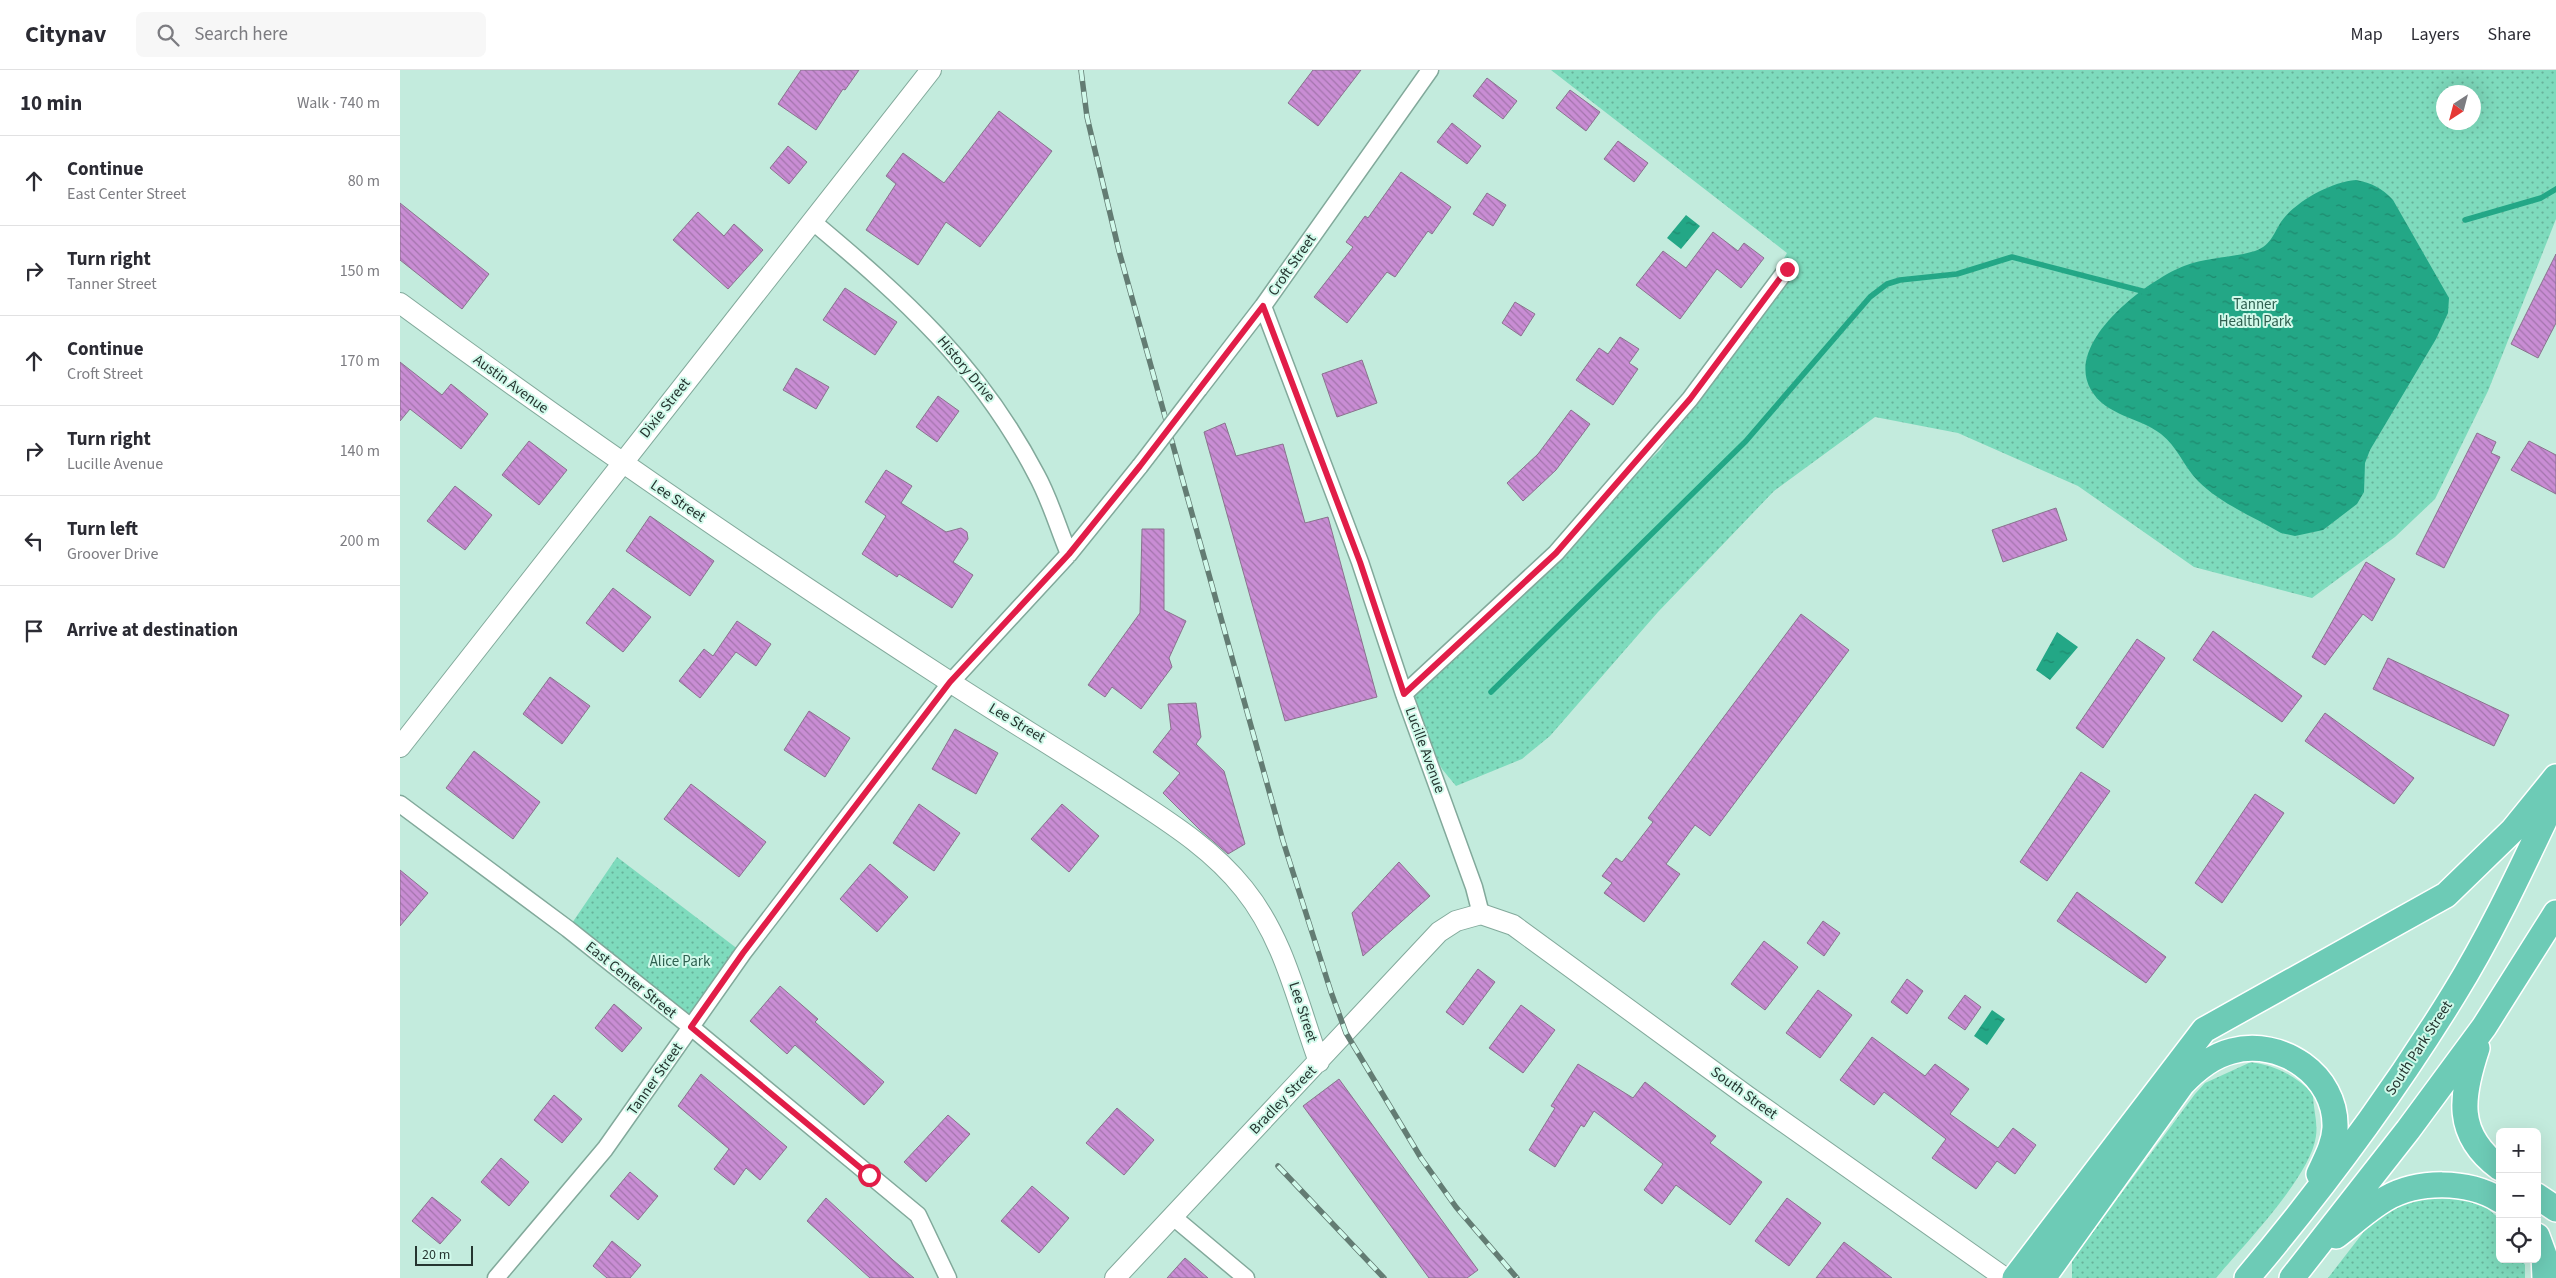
<!DOCTYPE html>
<meta charset="utf-8">
<style>
body{margin:0;font-family:"Source Sans 3",sans-serif;background:#f7f7f7;color:#2b2b33}
.controls{position:absolute;right:15px;bottom:15px;display:grid;overflow:hidden;border-radius:8px;box-shadow:0 5px 20px #0002}
.controls button{width:45px;height:45px;display:grid;place-items:center;padding:0;border:0;border-bottom:1px solid #e1e1e2;background:#fff;color:#2b2b33;font:25px sans-serif}
.compass{position:absolute;left:2036px;top:15px;width:45px;height:45px;border-radius:50%;background:#fff;box-shadow:0 5px 20px #0002;rotate:216deg}
.scale{position:absolute;left:15px;bottom:12px;width:58px;box-sizing:border-box;padding-left:5px;border:2px solid #253530;border-top:0;font-size:14px;line-height:18px;white-space:nowrap;color:#253530;-webkit-text-stroke:4px #d0f9ea;paint-order:stroke}
.stop{position:absolute;width:15px;height:15px;margin:-11px;border:4px solid #e11d48;border-radius:50%;background:#fff}
.stop.end{background:#e11d48;border-color:#fff;box-shadow:0 1px 5px #0008}
.list{margin:0;padding:0;list-style:none}
h2{display:flex;justify-content:space-between;align-items:center;height:65px;margin:0;padding:0 20px;font-size:21px}
h2 small{font-size:16px;font-weight:400;color:#7c7c81}
.list li{display:grid;grid-template-columns:32px 1fr auto;gap:15px;align-items:center;box-sizing:border-box;height:90px;padding:0 20px;border-top:1px solid #e1e1e2}
.list b{display:block;font-size:19px;white-space:nowrap}
.list p{margin:0;font-size:16px;white-space:nowrap;color:#7c7c81}
.list em{font-size:16px;font-style:normal;color:#7c7c81}
.icon{flex:none;width:28px;height:28px;fill:none;stroke:currentColor;stroke-width:2;stroke-linecap:round;stroke-linejoin:round}
.map{position:relative;flex:none;width:2156px;height:1208px;overflow:hidden}
header{display:flex;align-items:center;gap:30px;box-sizing:border-box;height:70px;padding:0 25px;background:#fff;border-bottom:1px solid #e1e1e2}
header strong{font-size:24px}
nav{display:flex;gap:28px;margin-inline-start:auto;font-size:18px}
.search{width:350px;height:45px;background:#f7f7f7;display:flex;align-items:center;gap:12px;box-sizing:border-box;padding:0 18px;border-radius:8px;color:#7c7c81;font-size:19px}
main{display:flex}
aside{flex:1;background:#fff}
.map>svg:first-child{display:block}
</style>
<header>
<strong>Citynav</strong>
<div class="search"><svg class="icon" aria-label="search" viewBox="0 0 24 24"><circle cx="10" cy="10" r="6"/><path d="M15 15l6 6"/></svg>Search here</div>
<nav><a>Map</a><a>Layers</a><a>Share</a></nav>
</header>
<main>
<aside>
<h2>10 min<small>Walk · 740 m</small></h2>
<ul class="list">
<li><svg class="icon" aria-label="ahead" viewBox="0 0 24 24"><path d="M12 20V5M6 11l6-6 6 6"/></svg><div><b>Continue</b><p>East Center Street</p></div><em>80 m</em></li>
<li><svg class="icon" aria-label="right" viewBox="0 0 24 24"><path d="M7 20v-9h11M14 6l5 5-5 5"/></svg><div><b>Turn right</b><p>Tanner Street</p></div><em>150 m</em></li>
<li><svg class="icon" aria-label="ahead" viewBox="0 0 24 24"><path d="M12 20V5M6 11l6-6 6 6"/></svg><div><b>Continue</b><p>Croft Street</p></div><em>170 m</em></li>
<li><svg class="icon" aria-label="right" viewBox="0 0 24 24"><path d="M7 20v-9h11M14 6l5 5-5 5"/></svg><div><b>Turn right</b><p>Lucille Avenue</p></div><em>140 m</em></li>
<li><svg class="icon" aria-label="left" viewBox="0 0 24 24"><path d="M17 20v-9H6M10 6l-5 5 5 5"/></svg><div><b>Turn left</b><p>Groover Drive</p></div><em>200 m</em></li>
<li><svg class="icon" aria-label="arrive" viewBox="0 0 24 24"><path d="M6 21V4h12l-3 4 3 4H6"/></svg><div><b>Arrive at destination</b></div></li>
</ul>
</aside>
<div class="map">
<svg width="2156" height="1208" viewBox="0 0 2156 1208">
<defs>
<pattern id="grass-dots" width="8" height="8" patternUnits="userSpaceOnUse" patternTransform="scale(1.25)"><rect width="8" height="8" fill="#7edbbd"/><path d="M2 2h.1M6 6h.1" fill="none" stroke="#67b29a" stroke-width="1.8" stroke-linecap="round"/></pattern>
<pattern id="water-ripples" width="26" height="14" patternUnits="userSpaceOnUse" patternTransform="scale(1.25)"><rect width="26" height="14" fill="#23a786"/><path d="M2 4q2-2 4 0t4 0M15 11q2-2 4 0t4 0" fill="none" stroke="#1e896e"/></pattern>
<pattern id="building-back-hatch" width="6" height="6" patternUnits="userSpaceOnUse" patternTransform="scale(1.25)"><rect width="6" height="6" fill="#c98dd4"/><path d="M-1 5l2 2M0 0l6 6M5-1l2 2" fill="none" stroke="#a374ac"/></pattern>
</defs>
<rect width="100%" height="100%" fill="#c3ebdd"/>
<path fill="url(#grass-dots)" fill-rule="evenodd" d="M 1151,0 L 2156,0 L 2156,149 L 2088,321 L 2035,429 L 1995,467 L 1912,528 L 1794,497 L 1678,416 L 1558,363 L 1475,347 L 1374,421 L 1258,542 L 1150,666 L 1122,689 L 1056,716 L 1042,699 L 1004,624 L 1156,483 L 1260,380 L 1340,265 L 1387,183 ZM 2044,22 L 2074,22 L 2074,52 L 2044,52 Z
M 217,787 L 343,883 L 291,957 L 168,859 Z
M 1851,992 C 1876,996 1895,1005 1913,1024 C 1913,1038 1918,1052 1916,1066 C 1911,1106 1844,1175 1816,1208 L 1672,1208 L 1672,1190 L 1795,1024 L 1805,1013 Z
M 2049,1124 L 2078,1131 L 2100,1149 L 2100,1189 L 2122,1189 L 2125,1195 L 2125,1208 L 1928,1208 L 1969,1155 L 2001,1133 Z"/>
<path fill="url(#water-ripples)" d="M 1956,110 C 1972,113 1982,118 1993,130 L 2049,228 L 2048,243 L 2036,269 L 1970,380 L 1965,393 L 1964,422 L 1957,434 L 1923,460 L 1895,466 L 1881,463 C 1854,447 1821,434 1798,411 C 1784,397 1777,376 1761,364 C 1739,347 1706,346 1691,320 C 1663,272 1748,210 1784,196 C 1807,187 1832,188 1855,181 C 1873,175 1874,160 1884,148 C 1900,129 1932,112 1956,110 Z
M 1286,145 L 1300,156 L 1281,179 L 1267,168 Z
M 1657,562 L 1678,577 L 1650,610 L 1636,600 Z
M 1592,940 L 1605,949 L 1587,975 L 1574,966 Z"/>
<g fill="none" stroke-linecap="round" stroke-linejoin="round">
<path stroke="#23a786" stroke-width="5.5" d="M 2065,150 L 2141,128 L 2156,119
M 1091,622 L 1346,371 L 1470,227 L 1487,214 L 1500,210 L 1557,204 L 1612,187 L 1746,222"/>
</g>
<path fill="url(#building-back-hatch)" stroke="#89738d" d="M 401,0 L 459,0 L 445,20 L 443,19 L 416,60 L 378,34 Z
M 913,0 L 961,0 L 918,56 L 888,33 Z
M 1087,8 L 1117,31 L 1103,49 L 1073,26 Z
M 1170,20 L 1200,42 L 1186,61 L 1156,38 Z
M 599,41 L 652,81 L 580,177 L 546,152 L 518,195 L 466,160 L 496,114 L 486,106 L 503,83 L 544,113 Z
M 1052,53 L 1081,76 L 1067,94 L 1037,72 Z
M 1218,71 L 1248,93 L 1234,112 L 1204,89 Z
M 388,76 L 407,92 L 389,114 L 370,98 Z
M 1001,102 L 1051,137 L 1032,164 L 1028,161 L 995,207 L 987,202 L 947,253 L 914,227 L 953,177 L 946,172 L 965,146 L 968,148 Z
M 1087,123 L 1106,135 L 1093,156 L 1073,144 Z
M 0,133 L 89,204 L 62,239 L 0,190 Z
M 298,142 L 324,166 L 334,154 L 363,180 L 328,219 L 273,170 Z
M 1313,162 L 1338,181 L 1344,173 L 1364,188 L 1341,218 L 1317,199 L 1280,249 L 1236,215 L 1263,181 L 1286,198 Z
M 2156,184 L 2156,253 L 2138,288 L 2111,274 Z
M 445,218 L 497,252 L 475,285 L 423,250 Z
M 1115,232 L 1135,244 L 1121,266 L 1102,253 Z
M 1220,267 L 1239,279 L 1229,293 L 1238,299 L 1213,335 L 1176,310 L 1199,278 L 1208,284 Z
M 962,290 L 977,333 L 937,347 L 922,304 Z
M 0,292 L 42,325 L 51,314 L 88,344 L 61,379 L 10,339 L 0,351 Z
M 396,298 L 429,317 L 416,339 L 383,320 Z
M 538,326 L 559,341 L 537,372 L 516,357 Z
M 1171,340 L 1190,354 L 1156,400 L 1123,431 L 1107,413 L 1138,384 Z
M 825,353 L 836,386 L 883,374 L 905,453 L 928,447 L 977,627 L 885,651 L 804,362 Z
M 2077,363 L 2096,372 L 2091,383 L 2100,387 L 2044,498 L 2016,484 Z
M 129,371 L 167,400 L 139,435 L 102,405 Z
M 2129,371 L 2156,385 L 2156,424 L 2111,400 Z
M 486,400 L 512,416 L 501,433 L 546,462 L 561,458 L 567,462 L 568,469 L 553,492 L 573,505 L 552,538 L 499,504 L 497,507 L 462,484 L 486,446 L 465,432 Z
M 55,416 L 92,445 L 65,480 L 27,451 Z
M 1656,438 L 1667,470 L 1603,492 L 1592,460 Z
M 250,446 L 314,491 L 290,526 L 226,481 Z
M 742,459 L 764,459 L 764,540 L 786,551 L 769,588 L 772,597 L 741,639 L 712,617 L 705,627 L 688,615 L 740,543 Z
M 1966,492 L 1995,509 L 1972,551 L 1963,544 L 1925,595 L 1912,587 Z
M 213,518 L 251,547 L 223,582 L 186,553 Z
M 1401,544 L 1449,580 L 1310,766 L 1295,755 L 1266,794 L 1280,804 L 1244,852 L 1204,823 L 1212,813 L 1202,806 L 1216,788 L 1222,792 L 1253,752 L 1248,748 Z
M 337,551 L 371,574 L 356,596 L 336,582 L 300,628 L 279,611 L 304,579 L 313,586 Z
M 1813,561 L 1902,626 L 1882,652 L 1793,590 Z
M 1737,569 L 1765,588 L 1703,678 L 1676,658 Z
M 1988,588 L 2109,645 L 2094,676 L 1973,619 Z
M 150,607 L 190,636 L 162,674 L 123,644 Z
M 796,633 L 801,667 L 796,674 L 824,701 L 845,774 L 828,784 L 800,760 L 763,723 L 780,703 L 753,682 L 771,659 L 768,634 Z
M 409,641 L 450,668 L 425,707 L 384,680 Z
M 1925,643 L 2014,708 L 1994,734 L 1905,671 Z
M 555,659 L 598,683 L 576,724 L 532,699 Z
M 74,681 L 140,732 L 113,769 L 46,718 Z
M 1681,702 L 1710,721 L 1647,811 L 1620,792 Z
M 291,714 L 366,772 L 339,807 L 264,749 Z
M 1855,724 L 1884,743 L 1822,833 L 1795,813 Z
M 519,734 L 560,763 L 534,801 L 493,773 Z
M 662,734 L 699,766 L 669,802 L 631,769 Z
M 999,792 L 1030,826 L 963,886 L 952,843 Z
M 470,794 L 508,827 L 477,862 L 440,829 Z
M 0,800 L 28,823 L 0,856 Z
M 1677,822 L 1766,887 L 1746,913 L 1657,851 Z
M 1423,851 L 1440,863 L 1424,886 L 1407,873 Z
M 1364,871 L 1398,897 L 1365,940 L 1331,914 Z
M 1078,899 L 1095,912 L 1063,955 L 1046,942 Z
M 1507,909 L 1523,921 L 1507,944 L 1491,932 Z
M 380,916 L 418,949 L 415,952 L 484,1012 L 464,1035 L 395,975 L 387,984 L 350,951 Z
M 1418,920 L 1452,945 L 1420,988 L 1386,963 Z
M 1565,925 L 1581,937 L 1565,960 L 1548,948 Z
M 214,934 L 242,958 L 222,982 L 195,958 Z
M 1121,935 L 1155,960 L 1123,1003 L 1089,978 Z
M 1472,967 L 1525,1006 L 1535,994 L 1569,1019 L 1550,1044 L 1598,1078 L 1613,1058 L 1636,1075 L 1615,1104 L 1597,1091 L 1576,1119 L 1532,1088 L 1546,1069 L 1484,1022 L 1474,1035 L 1440,1010 Z
M 1178,994 L 1233,1028 L 1245,1012 L 1316,1066 L 1310,1073 L 1362,1112 L 1330,1155 L 1276,1115 L 1262,1134 L 1244,1120 L 1263,1094 L 1194,1041 L 1184,1057 L 1181,1055 L 1155,1097 L 1129,1080 L 1155,1038 L 1151,1036 Z
M 301,1004 L 387,1077 L 360,1110 L 346,1098 L 334,1115 L 314,1099 L 329,1079 L 278,1036 Z
M 939,1009 L 1078,1200 L 1067,1208 L 1029,1208 L 903,1036 Z
M 154,1025 L 182,1049 L 162,1073 L 134,1050 Z
M 717,1038 L 754,1070 L 724,1105 L 686,1073 Z
M 548,1045 L 570,1064 L 526,1112 L 504,1092 Z
M 101,1088 L 129,1112 L 109,1136 L 81,1112 Z
M 230,1102 L 258,1126 L 238,1150 L 210,1126 Z
M 632,1116 L 669,1148 L 639,1183 L 601,1151 Z
M 32,1127 L 61,1150 L 40,1174 L 12,1151 Z
M 426,1128 L 493,1190 L 514,1208 L 470,1208 L 407,1151 Z
M 1387,1128 L 1421,1153 L 1389,1196 L 1355,1171 Z
M 212,1171 L 241,1195 L 230,1208 L 207,1208 L 193,1196 Z
M 1444,1172 L 1492,1208 L 1416,1208 Z
M 785,1188 L 808,1208 L 767,1208 Z"/>
<g fill="none" stroke-linecap="round" stroke-linejoin="round">
<defs>
<path id="minor" d="M 412,151 C 504,228 579,295 636,404 C 650,429 658,458 669,484
M 863,236 L 960,492 L 1004,624 L 1074,817 L 1081,844
M 799,319 L 863,236 L 1030,0
M 1004,624 L 1156,483 L 1290,329 L 1387,199
M 0,734 L 168,859 L 291,957 L 518,1145 L 548,1208
M 772,1146 L 846,1208
M 96,1208 L 205,1079 L 343,883 L 551,612 L 669,484 L 740,396"/>
<path id="tertiary" d="M 0,233 C 179,365 363,491 550,612 C 610,651 671,687 731,727 C 772,754 813,780 844,819 C 885,870 897,932 919,992
M 0,677 L 531,0
M 715,1208 L 1039,862 L 1056,851 L 1081,844 L 1113,855 L 1347,1026 L 1605,1208"/>
<path id="primary" d="M 2077,978 C 2061,1026 2054,1064 2100,1098
M 2137,1126 L 2156,1139
M 1936,1166 C 1952,1154 1968,1139 1985,1129 C 2018,1110 2067,1110 2100,1130
M 2137,1166 L 2144,1185 L 2145,1208
M 1615,1208 L 1804,960 L 2046,825 L 2113,760 L 2156,707
M 1643,1208 L 1782,1014 C 1796,999 1812,986 1832,981 C 1881,968 1937,1005 1935,1058 C 1934,1075 1926,1089 1919,1104
M 1847,1208 C 1923,1118 1992,1025 2054,924 C 2093,861 2124,793 2156,726
M 1892,1208 L 2008,1060 L 2084,957 L 2156,843"/>
</defs>
<use href="#minor" stroke="#82a99b" stroke-width="19"/>
<use href="#tertiary" stroke="#82a99b" stroke-width="22"/>
<use href="#primary" stroke="#fff" stroke-width="28"/>
<use href="#minor" stroke="#fff" stroke-width="16"/>
<use href="#tertiary" stroke="#fff" stroke-width="20"/>
<use href="#primary" stroke="#6dcbb6" stroke-width="25"/>
<defs>
<path id="rail" d="M 681,0 L 687,47 L 719,181 L 883,771 L 931,922 L 946,963 L 1021,1088 L 1056,1137 L 1117,1208
M 878,1096 L 984,1208"/>
</defs>
<use href="#rail" stroke="#637c73" stroke-width="5.5"/>
<use href="#rail" stroke="#d0f9ea" stroke-width="4" stroke-dasharray="11" stroke-linecap="butt"/>
<defs>
<path id="minor-bridge" d="M 740,396 L 799,319"/>
</defs>
<use href="#minor-bridge" stroke="#82a99b" stroke-width="19" stroke-linecap="butt"/>
<use href="#minor-bridge" stroke="#fff" stroke-width="16"/>
</g>
<g fill="none" stroke-linecap="round" stroke-linejoin="round">
<path stroke="#e11d48" stroke-width="6" d="M 469,1105 L 291,957 L 343,883 L 550,612 L 669,484 L 740,396 L 863,236 L 960,492 L 1004,624 L 1156,483 L 1290,329 L 1387,199"/>
</g>
<g text-anchor="middle" dominant-baseline="central" stroke-width="4" stroke-linejoin="round" paint-order="stroke">
<g font-size="15" fill="#253530" stroke="#d0f9ea">
<text transform="translate(892 195) rotate(-55)">Croft Street</text>
<text transform="translate(566 299) rotate(50)">History Drive</text>
<text transform="translate(111 314) rotate(36)">Austin Avenue</text>
<text transform="translate(265 338) rotate(-52)">Dixie Street</text>
<text transform="translate(278 431) rotate(34)">Lee Street</text>
<text transform="translate(617 653) rotate(31)">Lee Street</text>
<text transform="translate(1025 680) rotate(70)">Lucille Avenue</text>
<text transform="translate(231 910) rotate(39)">East Center Street</text>
<text transform="translate(903 942) rotate(72)">Lee Street</text>
<text transform="translate(2019 978) rotate(-57)">South Park Street</text>
<text transform="translate(255 1009) rotate(-55)">Tanner Street</text>
<text transform="translate(1344 1023) rotate(36)">South Street</text>
<text transform="translate(883 1030) rotate(-46)">Bradley Street</text>
</g>
<g font-size="15" fill="#2f6050" stroke="#d0f9ea">
<text x="1855" y="234">Tanner<tspan x="1855" dy="17">Health Park</tspan></text>
<text x="280" y="891">Alice Park</text>
</g>
</g>
</svg>
<div class="controls">
<button>+</button>
<button>−</button>
<button><svg class="icon" aria-label="locate" viewBox="0 0 24 24"><circle cx="12" cy="12" r="6"/><path d="M12 2v4M12 18v4M2 12h4M18 12h4"/></svg></button>
</div>
<svg class="compass" viewBox="-18 -18 36 36"><path d="M0-13l5 13h-10z" fill="#e53935"/><path d="M0 13l5-13h-10z" fill="#7c7c81"/></svg>
<div class="scale">20 m</div>
<div class="stop" style="left:469px;top:1105px"></div>
<div class="stop end" style="left:1387px;top:199px"></div>
</div>
</main>
